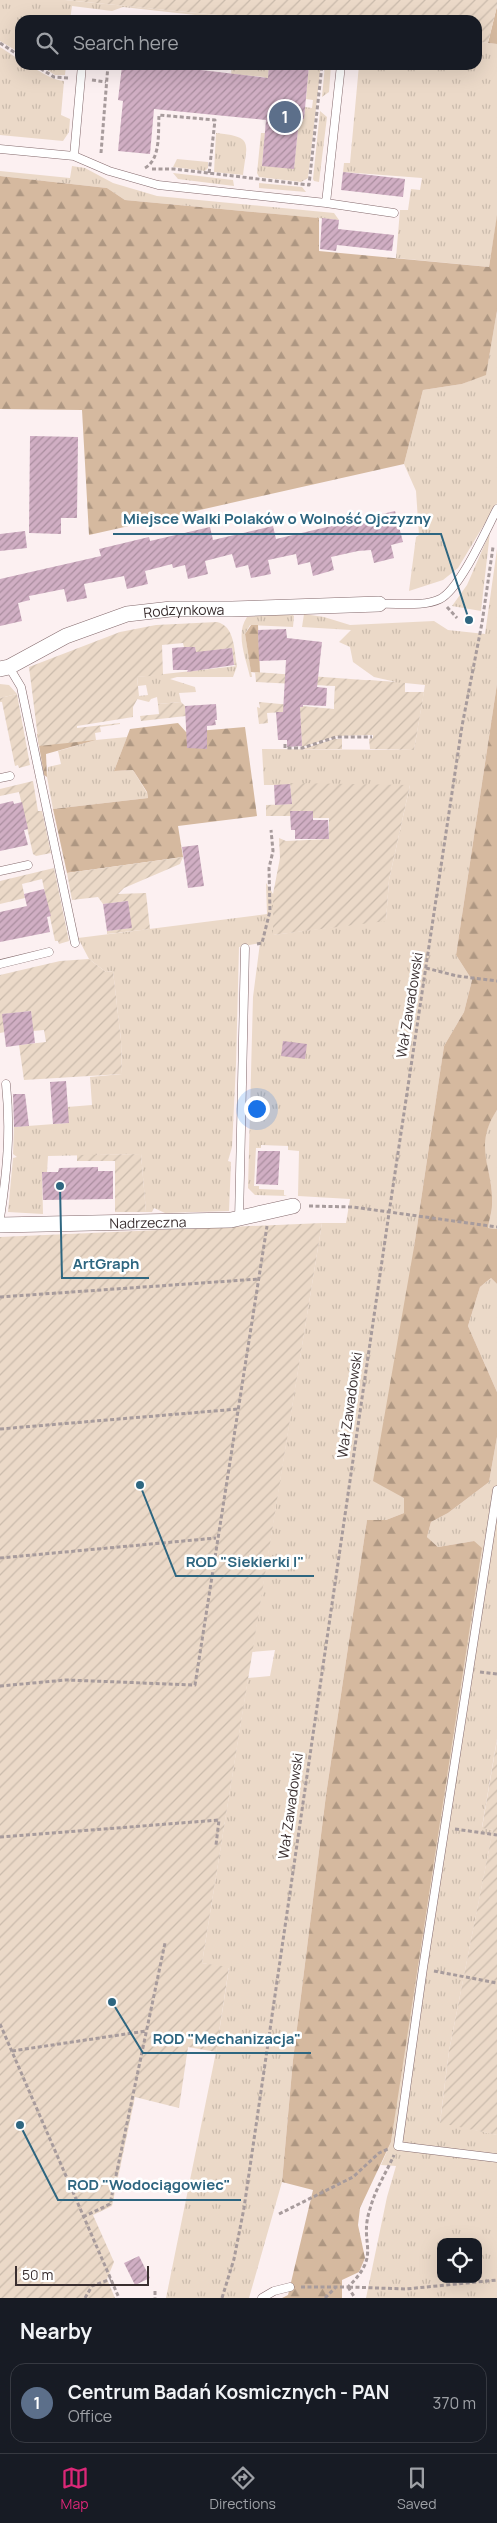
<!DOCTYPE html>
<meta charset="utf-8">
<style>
body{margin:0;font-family:Manrope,sans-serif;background:#20242c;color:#f1f3f6}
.controls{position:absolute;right:15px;bottom:15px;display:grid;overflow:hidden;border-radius:10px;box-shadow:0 5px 20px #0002}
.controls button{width:45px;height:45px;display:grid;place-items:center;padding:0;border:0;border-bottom:1px solid #363941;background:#171b24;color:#f1f3f6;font:25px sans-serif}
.scale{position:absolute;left:15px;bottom:12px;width:134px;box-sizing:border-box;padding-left:5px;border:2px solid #3a2f30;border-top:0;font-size:14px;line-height:18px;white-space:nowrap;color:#3a2f30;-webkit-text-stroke:4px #fff;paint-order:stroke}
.you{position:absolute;left:256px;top:1108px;width:18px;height:18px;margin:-12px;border:4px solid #fff;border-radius:50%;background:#1a73e8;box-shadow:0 0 0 8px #1a73e833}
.badge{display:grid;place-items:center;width:32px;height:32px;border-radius:50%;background:#db2777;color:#fff;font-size:16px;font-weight:700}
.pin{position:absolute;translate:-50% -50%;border:2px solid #fff;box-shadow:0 1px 5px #0006}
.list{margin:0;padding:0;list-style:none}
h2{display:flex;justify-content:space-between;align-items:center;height:65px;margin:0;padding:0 20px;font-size:21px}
h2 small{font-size:16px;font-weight:400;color:#9ea1a6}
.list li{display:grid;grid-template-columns:32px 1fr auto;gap:15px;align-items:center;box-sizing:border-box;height:80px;margin:0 10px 10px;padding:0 10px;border:1px solid #363941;border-radius:15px}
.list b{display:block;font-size:19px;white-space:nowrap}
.list p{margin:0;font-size:16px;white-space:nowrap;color:#9ea1a6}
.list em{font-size:16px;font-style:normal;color:#9ea1a6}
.icon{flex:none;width:28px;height:28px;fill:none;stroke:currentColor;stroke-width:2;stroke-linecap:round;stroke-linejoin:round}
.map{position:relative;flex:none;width:497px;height:2298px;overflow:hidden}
.search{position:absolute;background:#171b24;box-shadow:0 5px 20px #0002;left:15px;right:15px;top:15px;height:55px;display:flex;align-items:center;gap:12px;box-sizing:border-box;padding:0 18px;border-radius:15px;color:#9ea1a6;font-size:19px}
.sheet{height:155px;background:#171b24}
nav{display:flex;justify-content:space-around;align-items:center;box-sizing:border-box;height:70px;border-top:1px solid #363941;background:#171b24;font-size:14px;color:#9ea1a6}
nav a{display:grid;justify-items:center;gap:2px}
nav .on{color:#db2777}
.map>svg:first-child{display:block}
</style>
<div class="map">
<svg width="497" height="2298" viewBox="0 0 497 2298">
<defs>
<pattern id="grass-tufts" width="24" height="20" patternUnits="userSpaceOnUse" patternTransform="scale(1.25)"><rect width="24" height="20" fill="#ebd9c8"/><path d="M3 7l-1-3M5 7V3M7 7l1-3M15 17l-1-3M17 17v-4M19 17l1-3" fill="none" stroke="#cabbac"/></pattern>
<pattern id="forest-firs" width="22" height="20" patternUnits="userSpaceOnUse" patternTransform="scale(1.25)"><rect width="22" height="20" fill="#d5b99f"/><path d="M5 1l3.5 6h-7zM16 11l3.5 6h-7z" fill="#ae9782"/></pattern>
<pattern id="garden-furrows" width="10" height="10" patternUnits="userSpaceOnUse" patternTransform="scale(1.25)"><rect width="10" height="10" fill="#ebd9c8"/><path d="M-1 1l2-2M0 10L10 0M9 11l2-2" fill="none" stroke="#cabbac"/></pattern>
<pattern id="building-hatch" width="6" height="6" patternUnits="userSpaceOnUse" patternTransform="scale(1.25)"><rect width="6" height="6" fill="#d0aec3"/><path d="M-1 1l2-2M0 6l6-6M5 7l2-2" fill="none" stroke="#aa8e9f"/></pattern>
</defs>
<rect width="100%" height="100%" fill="#fcf0f1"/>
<path fill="url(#grass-tufts)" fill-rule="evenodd" d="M 0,0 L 65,0 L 268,20 L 240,20 L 123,7 L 112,11 L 72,6 L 70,20 L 20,20 L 20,53 L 0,41 Z
M 477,42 L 497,44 L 497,217 L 489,267 L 396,258 L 400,210 L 408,210 L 411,189 L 420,190 L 422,178 L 343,172 L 344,163 L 350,163 L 359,65 L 477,65 Z
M 0,47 L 20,60 L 20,65 C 36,65 46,79 64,81 L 61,115 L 70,119 L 69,132 L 63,141 L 0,135 Z
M 39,65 L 66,65 L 65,75 L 55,75 Z
M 269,65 L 268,82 L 264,77 L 231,74 L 232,67 L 223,66 Z
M 309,65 L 321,65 L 308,178 L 301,182 L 259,177 L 257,173 L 261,133 L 265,133 L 262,165 L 294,168 L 299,119 L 304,119 L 305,107 L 312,108 L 313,100 L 306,99 Z
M 325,65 L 331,65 L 329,92 L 322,97 Z
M 320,111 L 327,117 L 319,182 L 314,181 L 313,179 Z
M 216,133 C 254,137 247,142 243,175 L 214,172 Z
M 177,159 L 208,162 L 208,168 L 205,171 L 173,167 Z
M 72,166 L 85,168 L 113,183 L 157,196 L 334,213 L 339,220 L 125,200 L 107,188 L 0,176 L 0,171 L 70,178 Z
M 173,173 L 233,180 L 234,186 L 178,179 Z
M 259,183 L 302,187 L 306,192 L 259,188 Z
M 497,311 L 497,503 L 458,568 L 443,580 L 409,591 L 416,537 L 419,535 L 416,491 L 404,464 L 423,390 L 462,384 L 486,374 Z
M 490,532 L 481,611 L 452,606 L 467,585 Z
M 497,549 L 497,684 L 456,955 L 472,980 L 464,1012 L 444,1046 L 414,1247 L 404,1513 L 386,1520 L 367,1520 L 326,1795 L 293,2060 L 282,2182 L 249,2298 L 166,2298 L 216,2052 L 229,1968 L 202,1963 L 248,1678 L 270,1676 L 275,1650 L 252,1652 L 322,1223 L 346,1223 L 350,1199 L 298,1196 L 299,1151 L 288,1150 L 288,1146 L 261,1145 L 261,1148 L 256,1148 L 254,1186 L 259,1186 L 259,1189 L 284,1190 L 284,1195 L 287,1196 L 255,1195 L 248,1188 L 253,997 L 260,943 L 239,947 L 236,1064 L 232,1147 L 228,1161 L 231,1162 L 229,1211 L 165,1213 L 154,1208 L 152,1212 L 146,1212 L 141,1154 L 48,1156 L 47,1172 L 42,1172 L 43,1214 L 8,1212 L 13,1158 L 17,1157 L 13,1154 L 14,1127 L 68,1123 L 67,1107 L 92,1105 L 90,1077 L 122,1074 L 121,1040 L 113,971 L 106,972 L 89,959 L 78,938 L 267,914 L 266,883 L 273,894 L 273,935 L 386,920 L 389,880 L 410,785 L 264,785 L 262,749 L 414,750 L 425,685 L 405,683 L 405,692 L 416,692 L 334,709 L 335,686 L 309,684 L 310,681 L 269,682 L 270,673 L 353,689 L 368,680 L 396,682 L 374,677 L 353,662 L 350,647 L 339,642 L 351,630 L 302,627 L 304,614 L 324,617 L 350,625 L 434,621 L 448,630 L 485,634 Z
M 291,613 L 294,616 L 293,627 L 250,625 L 245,634 L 252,677 L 250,677 C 246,658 235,634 247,617 Z
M 237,666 L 233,677 L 177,677 L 170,679 L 195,687 L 196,692 L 179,693 L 181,702 L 158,704 L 157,697 L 151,699 L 149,702 L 137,699 L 139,696 L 148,695 L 146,685 L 138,686 L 137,677 Z
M 0,684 L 9,685 L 17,694 L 0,698 Z
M 127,737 L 114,771 L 133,770 L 147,793 L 148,798 L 53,809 L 47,777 L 48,767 L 61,764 L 58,751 L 96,740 Z
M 497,1110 L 497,1229 L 488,1228 C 489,1220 492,1212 492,1205 C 494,1167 471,1148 497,1110 Z
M 491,1278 L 497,1284 L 497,1392 L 468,1326 L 480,1287 Z
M 497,1437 L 497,1739 L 482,1827 L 493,1830 L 449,2051 L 440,2122 L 497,2135 L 497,2298 L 366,2298 L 387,2197 L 396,2166 L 381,2165 L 391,2142 L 474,1541 L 438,1547 L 427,1537 L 431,1522 L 448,1513 L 489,1482 ZM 441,2242 L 478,2242 L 478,2279 L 441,2279 Z"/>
<path fill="url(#forest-firs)" d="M 497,6 L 497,44 L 488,43 Z
M 0,176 L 107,188 L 125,200 L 319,218 L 319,251 L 489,267 L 497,215 L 497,311 L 486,375 L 462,384 L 423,390 L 404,464 L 89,535 L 82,410 L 0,409 Z
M 251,625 L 258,625 L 260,673 L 251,672 L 245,634 Z
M 497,684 L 497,1110 C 472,1148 494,1167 492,1205 C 492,1212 489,1220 488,1228 L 497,1229 L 497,1284 L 491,1278 L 480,1287 L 468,1326 L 497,1392 L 497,1437 L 489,1482 L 448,1513 L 431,1522 L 427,1537 L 438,1547 L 474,1541 L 482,1548 L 391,2142 L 360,2208 L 358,2225 L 365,2258 L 359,2272 L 342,2280 L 342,2298 L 282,2298 L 288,2295 L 313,2190 L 282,2182 L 293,2060 L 326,1795 L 367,1520 L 386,1520 L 404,1513 L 404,1498 L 373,1481 L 414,1247 L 444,1046 L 464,1012 L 472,980 L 456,955 Z
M 178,723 L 186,732 L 245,727 L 257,816 L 178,826 L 183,857 L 67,873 L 53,809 L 148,798 L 147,792 L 133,770 L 114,771 L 130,729 Z
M 65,732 L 96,740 L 46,754 L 47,777 L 44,775 L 37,734 Z"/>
<path fill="url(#garden-furrows)" d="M 65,0 L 497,0 L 497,6 L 488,43 L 477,42 L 477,20 L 268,20 Z
M 217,622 C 235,626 234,650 237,666 L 234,665 L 232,648 L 196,653 L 195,647 L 184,647 L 183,643 L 162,645 L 163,675 L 137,677 L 139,696 L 133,707 L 133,717 L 77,726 L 77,728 L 120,723 L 120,724 L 100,727 L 101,732 L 95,733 L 96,740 L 39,746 L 29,667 L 120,632 L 156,625 Z
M 255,672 L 405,683 L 405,692 L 424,692 L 414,750 L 370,749 L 369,739 L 373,738 L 373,735 L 337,736 L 302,747 L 300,711 L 267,713 L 268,723 L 259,724 L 257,707 L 260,708 L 259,702 L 334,709 L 335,686 L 256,682 Z
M 17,694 L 30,765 L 19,768 L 18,765 L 15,766 L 2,702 L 0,702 L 0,698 Z
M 181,702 L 185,706 L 186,716 L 141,721 L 140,716 L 159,714 L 158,704 Z
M 334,739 L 342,739 L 342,749 L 302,749 Z
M 33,781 L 38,811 L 42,811 L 51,853 L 36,856 L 33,854 L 19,792 L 0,796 L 0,789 Z
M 290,783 L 410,785 L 389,880 L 386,921 L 273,935 L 273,894 L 280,858 L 279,838 L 286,841 L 329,839 L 329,818 L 313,818 L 313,811 L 291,811 L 291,816 L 266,816 L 266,805 L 292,804 Z
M 183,857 L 180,864 L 124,888 L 118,894 L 146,893 L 150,929 L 107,934 L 107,931 L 131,928 L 128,901 L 103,904 L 98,897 L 72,900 L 67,873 Z
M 54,868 L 69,941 L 59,944 L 58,941 L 55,941 L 42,879 L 22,884 L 25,898 L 0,904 L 0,881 Z
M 89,959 L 106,972 L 113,971 L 121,1040 L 122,1074 L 24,1080 L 19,1045 L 46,1042 L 44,1030 L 33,1031 L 31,1011 L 3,1014 L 5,1032 L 0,1033 L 0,975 L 60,961 Z
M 141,1154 L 146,1212 L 115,1212 L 115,1161 L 77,1161 L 77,1155 Z
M 322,1223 L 202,1963 L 229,1967 L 216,2052 L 188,2047 L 179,2108 L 135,2097 L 112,2206 L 93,2215 L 114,2262 L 107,2279 L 115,2298 L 0,2298 L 0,1237 Z
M 497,1740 L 497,2135 L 440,2123 L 449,2051 L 492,1834 L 493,1830 L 482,1828 Z"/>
<path fill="url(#building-hatch)" d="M 126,65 L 159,65 L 268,78 L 269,65 L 309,65 L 304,119 L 299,119 L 294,169 L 262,166 L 266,120 L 154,109 L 150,154 L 118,151 L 123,101 L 118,100 L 122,66 Z
M 343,172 L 405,179 L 403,197 L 341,190 Z
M 322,218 L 339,220 L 338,229 L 394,235 L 392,251 L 337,245 L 336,251 L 320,249 Z
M 30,436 L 78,437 L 77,518 L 61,518 L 61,534 L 29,533 Z
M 395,511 L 403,542 L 391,545 L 394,558 L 374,563 L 371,550 L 358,551 L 331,557 L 334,570 L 313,576 L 310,562 L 298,565 L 296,554 L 268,560 L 271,574 L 251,578 L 248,565 L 236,568 L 232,554 L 205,561 L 208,574 L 188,579 L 185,565 L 173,568 L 172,564 L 145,571 L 148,584 L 127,589 L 124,576 L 84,584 L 87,598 L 67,602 L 64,589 L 29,596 L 30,600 L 18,603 L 22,621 L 0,626 L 0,579 L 101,556 L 99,549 L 149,537 L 150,541 L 210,527 L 213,540 L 273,526 L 276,539 Z
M 25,531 L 27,548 L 0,551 L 0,534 Z
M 286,629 L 287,638 L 322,642 L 317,687 L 327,688 L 326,706 L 303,705 L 303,707 L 300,707 L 302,746 L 287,747 L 287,740 L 278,740 L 276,712 L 283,712 L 286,660 L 259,661 L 258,630 Z
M 184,647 L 195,647 L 196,652 L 232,648 L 234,665 L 187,672 L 188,670 L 173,670 L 172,648 Z
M 216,704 L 217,720 L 215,720 L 216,725 L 207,726 L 207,749 L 187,748 L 185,706 Z
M 290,784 L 292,804 L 275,805 L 274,785 Z
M 13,801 L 14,804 L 22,802 L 28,829 L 24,830 L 28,845 L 0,851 L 0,804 Z
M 290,811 L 313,811 L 313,820 L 328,820 L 329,839 L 295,839 L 295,830 L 291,830 Z
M 198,845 L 204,886 L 188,888 L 182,847 Z
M 44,889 L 51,916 L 47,917 L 50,932 L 0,942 L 0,912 L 27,906 L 24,894 Z
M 128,901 L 132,928 L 107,931 L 103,904 Z
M 31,1011 L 35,1043 L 6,1047 L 2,1014 Z
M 283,1041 L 307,1044 L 305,1059 L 281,1056 Z
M 66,1081 L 69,1123 L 53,1124 L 50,1082 Z
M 13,1094 L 25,1094 L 29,1126 L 14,1127 Z
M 258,1151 L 280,1151 L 278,1185 L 256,1184 Z
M 98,1167 L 98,1171 L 113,1171 L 113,1199 L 43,1200 L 42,1172 L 58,1172 L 59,1168 Z
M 139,2256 L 150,2278 L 135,2285 L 124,2263 Z"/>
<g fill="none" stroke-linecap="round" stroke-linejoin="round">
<defs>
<path id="service" d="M 0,149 L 74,156 L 109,171 L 158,185 L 326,203 L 394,213
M 74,156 L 82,65
M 326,203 L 341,65
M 379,604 C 397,603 424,607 440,599 C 460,589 486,530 497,509
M 9,667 L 21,687 L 75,943
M 0,778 L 10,776
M 0,871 L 28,865
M 0,964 L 49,952
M 0,1218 C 7,1172 11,1131 6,1084
M 239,1220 L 245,948
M 497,1490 L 423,1968 L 398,2146 L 497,2158
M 262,2298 L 274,2291 L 290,2287"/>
<g id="minor">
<path id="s1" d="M 0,669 L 9,667 L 66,636 L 127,614 L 171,609 L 232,609 L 379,604"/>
<path id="s2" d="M 0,1225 L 231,1220 L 293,1206"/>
</g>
</defs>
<use href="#service" stroke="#83696c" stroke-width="9"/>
<use href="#minor" stroke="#83696c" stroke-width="16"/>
<path stroke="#a79b9c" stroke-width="3" stroke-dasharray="4 2.5" stroke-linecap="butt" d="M 113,20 L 113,17
M 0,43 L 20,56
M 35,65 L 54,77 L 69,78
M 92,80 L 106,82
M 101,153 L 108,65
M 145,168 C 161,159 158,132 159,115 L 215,120 L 209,174
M 152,169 L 174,169 L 309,185 L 322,65
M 447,607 L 457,618
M 285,744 L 285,748 L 302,748 L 336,737 L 372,737
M 257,944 L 262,943 L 270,911 L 269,868 L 273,851 L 271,830
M 426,968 L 457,976 L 497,981
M 309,1206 L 353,1207 L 497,1227
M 0,1297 L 259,1279
M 0,1429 L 238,1409
M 0,1558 L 216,1538
M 480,1672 L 497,1674
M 0,1686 L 66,1680 L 195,1685 L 267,1226
M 455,1829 L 497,1835
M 0,1837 L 219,1820 L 216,1845
M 434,1971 L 497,1983
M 0,2024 L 119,2298
M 12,2051 L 146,2031
M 279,2214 L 353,2177 L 379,2153 L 388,2149
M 83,2217 L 110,2204 L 165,1943
M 301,2287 L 348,2287 C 383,2253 358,2245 370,2209 C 375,2190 386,2173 394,2155
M 348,2287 L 355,2298
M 349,2287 L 406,2289 L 497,2280
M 155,2291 L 155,2298
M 85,2298 L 92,2286 L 111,2279
M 222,2298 L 234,2259 L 244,2208 L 389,1213 L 462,726 L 482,623 L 493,547
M 325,2298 L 336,2287"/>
<use href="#service" stroke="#fff" stroke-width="8"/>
<use href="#minor" stroke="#fff" stroke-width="15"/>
</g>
<g text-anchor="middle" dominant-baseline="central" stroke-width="5" stroke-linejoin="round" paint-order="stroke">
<g font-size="14" fill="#3a2f30" stroke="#fff">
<text stroke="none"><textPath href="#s1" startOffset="196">Rodzynkowa</textPath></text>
<text transform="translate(409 1005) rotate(-81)">Wał Zawadowski</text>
<text stroke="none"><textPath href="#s2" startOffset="148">Nadrzeczna</textPath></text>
<text transform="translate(349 1405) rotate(-82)">Wał Zawadowski</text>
<text transform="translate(290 1806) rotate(-82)">Wał Zawadowski</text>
</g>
</g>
<path fill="none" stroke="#2e6680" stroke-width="2" d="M469 620L441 534H113M60 1186L62 1278H149M140 1485L176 1576H314M112 2002L143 2053H311M20 2125L58 2200H241"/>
<g fill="#2e6680" stroke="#fff" stroke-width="2">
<circle cx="469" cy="620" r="5"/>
<circle cx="60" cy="1186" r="5"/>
<circle cx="140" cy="1485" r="5"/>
<circle cx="112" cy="2002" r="5"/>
<circle cx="20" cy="2125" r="5"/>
</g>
<g font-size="15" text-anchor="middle" font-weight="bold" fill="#2e6680" stroke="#fff" stroke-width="5" stroke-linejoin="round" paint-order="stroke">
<text x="277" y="524">Miejsce Walki Polaków o Wolność Ojczyzny</text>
<text x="106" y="1269">ArtGraph</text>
<text x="245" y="1567">ROD "Siekierki I"</text>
<text x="227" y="2044">ROD "Mechanizacja"</text>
<text x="149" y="2190">ROD "Wodociągowiec"</text>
</g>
</svg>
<div class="controls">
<button><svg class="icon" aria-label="locate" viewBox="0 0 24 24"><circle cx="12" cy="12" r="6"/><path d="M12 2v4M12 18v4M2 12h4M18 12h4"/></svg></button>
</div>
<div class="scale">50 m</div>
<div class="you"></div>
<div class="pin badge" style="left:285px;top:117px;background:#5c6f8a">1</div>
<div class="search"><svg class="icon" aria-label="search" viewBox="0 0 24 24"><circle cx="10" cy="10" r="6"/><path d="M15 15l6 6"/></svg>Search here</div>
</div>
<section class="sheet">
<h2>Nearby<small></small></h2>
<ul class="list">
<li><span class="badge" style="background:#5c6f8a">1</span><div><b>Centrum Badań Kosmicznych - PAN</b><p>Office</p></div><em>370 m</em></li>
</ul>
</section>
<nav>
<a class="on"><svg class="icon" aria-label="map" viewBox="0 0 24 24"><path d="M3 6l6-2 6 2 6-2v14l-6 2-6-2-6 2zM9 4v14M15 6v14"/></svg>Map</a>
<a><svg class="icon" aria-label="directions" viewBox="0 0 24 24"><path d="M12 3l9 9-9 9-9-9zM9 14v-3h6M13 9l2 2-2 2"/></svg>Directions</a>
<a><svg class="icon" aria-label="saved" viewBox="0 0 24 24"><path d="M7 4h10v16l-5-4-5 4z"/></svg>Saved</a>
</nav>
